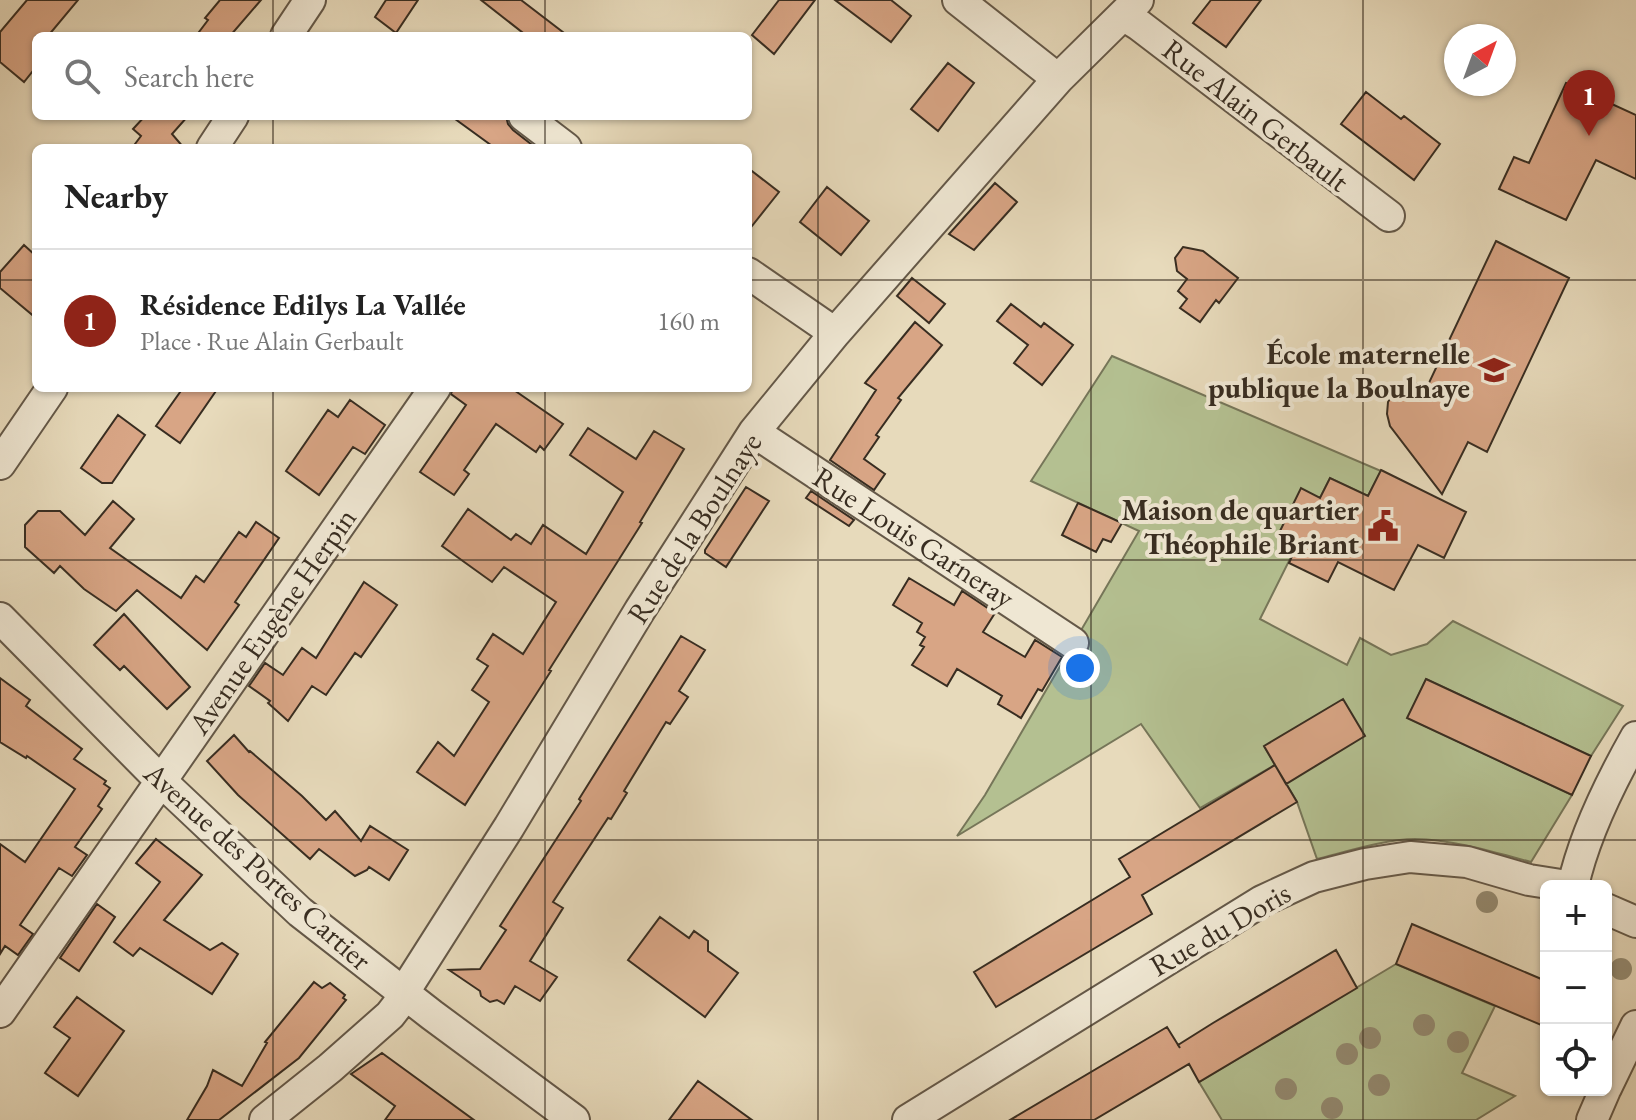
<!DOCTYPE html>
<meta charset="utf-8">
<style>
body{margin:0;font-family:"EB Garamond",serif;background:#f6f6f6;color:#222}
.controls{position:absolute;right:24px;bottom:24px;display:grid;overflow:hidden;border-radius:12px;box-shadow:0 2px 6px #0004}
.controls button{width:72px;height:72px;display:grid;place-items:center;padding:0;border:0;border-bottom:2px solid #e0e0e0;background:#fff;color:#222;font:40px sans-serif}
.compass{position:absolute;left:1444px;top:24px;width:72px;height:72px;border-radius:50%;background:#fff;box-shadow:0 2px 6px #0004;rotate:41deg}
.you{position:absolute;left:1080px;top:668px;width:28px;height:28px;margin:-20px;border:6px solid #fff;border-radius:50%;background:#1a73e8;box-shadow:0 0 0 12px #1a73e833}
.badge{display:grid;place-items:center;width:52px;height:52px;border-radius:50%;background:#8f2418;color:#fff;font-size:26px;font-weight:700}
.pin{position:absolute;translate:-50% -66px;filter:drop-shadow(0 2px 4px #0008)}
.pin::after{content:'';position:absolute;top:42px;width:28px;height:24px;background:inherit;clip-path:polygon(0 0,100% 0,50% 100%)}
.list{margin:0;padding:0;list-style:none}
h2{display:flex;justify-content:space-between;align-items:center;height:104px;margin:0;padding:0 32px;font-size:34px}
h2 small{font-size:26px;font-weight:400;color:#767676}
.list li{display:grid;grid-template-columns:52px 1fr auto;gap:24px;align-items:center;box-sizing:border-box;height:144px;padding:0 32px;border-top:2px solid #e0e0e0}
.list b{display:block;font-size:30px;white-space:nowrap}
.list p{margin:0;font-size:26px;white-space:nowrap;color:#767676}
.list em{font-size:26px;font-style:normal;color:#767676}
.icon{flex:none;width:44px;height:44px;fill:none;stroke:currentColor;stroke-width:2;stroke-linecap:round;stroke-linejoin:round}
.map{position:relative;flex:none;width:1636px;height:1120px;overflow:hidden}
.search{position:absolute;background:#fff;box-shadow:0 2px 6px #0004;left:32px;top:32px;width:720px;height:88px;display:flex;align-items:center;gap:20px;box-sizing:border-box;padding:0 28px;border-radius:12px;color:#767676;font-size:30px}
.panel{position:absolute;background:#fff;box-shadow:0 2px 6px #0004;left:32px;top:144px;width:720px;height:248px;border-radius:12px}
.map>svg:first-child{display:block}
</style>
<div class="map">
<svg width="1636" height="1120" viewBox="0 0 1636 1120">
<rect width="100%" height="100%" fill="#e7dabb"/>
<filter id="stains"><feTurbulence type="fractalNoise" baseFrequency=".0025" numOctaves="4"/><feColorMatrix values="0 0 0 0 .2 0 0 0 0 .09 0 0 0 0 .02 0 0 0 .5 -.17"/></filter>
<radialGradient id="worn" r=".72"><stop offset=".6" stop-color="#630" stop-opacity="0"/><stop offset="1" stop-color="#630" stop-opacity=".3"/></radialGradient>
<path fill="#b4c091" stroke="#767659" stroke-width="2" d="M 1112,356 L 1381,471 L 1368,496 L 1330,478 L 1320,498 L 1280,533 L 1298,543 L 1260,619 L 1347,665 L 1360,638 L 1391,655 L 1427,644 L 1453,621 L 1623,706 L 1591,756 L 1426,679 L 1408,718 L 1572,795 L 1531,862 C 1493,852 1455,840 1415,839 C 1386,839 1345,852 1317,859 L 1297,802 L 1264,746 L 1275,765 L 1200,808 L 1141,724 L 957,836 L 985,795 L 1139,531 L 1031,481 Z
M 1396,964 L 1495,1006 L 1462,1073 L 1515,1096 L 1476,1120 L 1222,1120 L 1199,1082 Z"/>
<path fill="#d8a585" stroke="#382d21" stroke-width="2" d="M 27,0 L 78,0 L 48,36 L 36,36 L 36,67 L 24,82 L 0,62 L 0,32 Z
M 220,0 L 261,0 L 230,36 L 196,36 L 208,20 L 205,18 Z
M 386,0 L 418,0 L 396,33 L 375,17 Z
M 481,0 L 521,0 L 568,36 L 527,36 Z
M 779,0 L 815,0 L 774,54 L 752,35 Z
M 835,0 L 891,0 L 911,16 L 891,42 Z
M 1211,0 L 1261,0 L 1226,47 L 1193,23 Z
M 948,63 L 974,83 L 938,131 L 911,109 Z
M 1566,83 L 1636,115 L 1636,179 L 1596,160 L 1566,220 L 1499,189 L 1514,157 L 1529,163 Z
M 1366,92 L 1401,119 L 1404,116 L 1440,144 L 1414,180 L 1341,124 Z
M 145,116 L 188,116 L 172,134 L 184,148 L 132,148 L 141,136 L 133,129 Z
M 451,116 L 506,116 L 508,124 L 513,130 L 536,148 L 495,148 Z
M 748,168 L 779,192 L 748,231 Z
M 995,183 L 1017,202 L 974,250 L 949,234 Z
M 827,187 L 869,221 L 841,255 L 800,222 Z
M 1496,241 L 1569,278 L 1487,452 L 1468,442 L 1442,494 L 1390,426 L 1387,414 L 1388,402 L 1394,392 L 1402,386 L 1411,383 L 1428,385 Z
M 24,245 L 36,256 L 36,318 L 0,288 L 0,272 Z
M 1183,247 L 1203,251 L 1238,278 L 1219,303 L 1216,300 L 1200,322 L 1180,308 L 1187,299 L 1178,291 L 1187,279 L 1177,271 L 1175,258 Z
M 912,278 L 945,304 L 929,323 L 897,296 Z
M 1011,304 L 1041,327 L 1044,323 L 1073,345 L 1042,385 L 1014,363 L 1028,345 L 997,321 Z
M 915,322 L 942,345 L 898,398 L 901,400 L 876,435 L 879,437 L 864,459 L 885,474 L 874,490 L 830,460 L 876,390 L 865,383 Z
M 183,388 L 218,388 L 180,443 L 156,426 Z
M 453,388 L 511,388 L 563,424 L 544,450 L 540,446 L 536,452 L 496,424 L 464,470 L 469,474 L 454,495 L 420,472 L 466,405 L 451,394 Z
M 350,400 L 385,425 L 365,454 L 353,447 L 319,495 L 286,471 L 328,410 L 338,417 Z
M 118,415 L 145,435 L 112,483 L 102,483 L 81,468 Z
M 588,428 L 636,459 L 654,431 L 684,449 L 640,522 L 642,523 L 549,670 L 551,671 L 465,805 L 417,772 L 438,742 L 454,756 L 489,702 L 472,690 L 488,666 L 477,659 L 493,634 L 523,654 L 556,602 L 504,567 L 492,582 L 442,546 L 468,509 L 511,540 L 516,534 L 531,544 L 543,525 L 586,554 L 623,492 L 570,455 Z
M 1381,470 L 1466,512 L 1444,558 L 1418,545 L 1394,590 L 1338,562 L 1328,582 L 1289,563 L 1298,543 L 1279,533 L 1301,488 L 1320,498 L 1330,478 L 1368,496 Z
M 746,487 L 769,501 L 726,567 L 705,553 L 705,550 Z
M 811,491 L 854,520 L 849,526 L 806,498 Z
M 113,501 L 134,519 L 110,548 L 181,598 L 196,576 L 204,582 L 239,532 L 246,537 L 256,522 L 279,538 L 235,602 L 239,605 L 207,650 L 137,590 L 116,611 L 84,589 L 60,566 L 54,573 L 25,547 L 25,525 L 38,511 L 60,511 L 85,535 Z
M 1078,503 L 1122,523 L 1111,542 L 1103,539 L 1096,552 L 1062,535 Z
M 909,578 L 954,605 L 962,591 L 995,613 L 983,632 L 1025,657 L 1035,640 L 1062,657 L 1042,691 L 1038,689 L 1021,718 L 998,704 L 1002,696 L 957,669 L 947,686 L 912,665 L 924,647 L 920,645 L 925,637 L 917,632 L 922,623 L 893,605 Z
M 364,582 L 397,605 L 361,657 L 355,653 L 326,695 L 312,686 L 288,721 L 268,703 L 270,701 L 249,686 L 265,663 L 283,675 L 302,648 L 316,658 Z
M 124,614 L 190,687 L 167,709 L 124,666 L 120,670 L 94,645 Z
M 681,636 L 705,650 L 679,691 L 688,697 L 670,724 L 666,722 L 624,791 L 627,793 L 611,819 L 608,818 L 553,902 L 563,908 L 530,961 L 557,977 L 540,1001 L 515,986 L 504,1004 L 497,1000 L 490,1002 L 481,996 L 480,991 L 449,970 L 480,969 L 506,930 L 500,926 L 581,801 L 579,799 Z
M 0,678 L 30,700 L 26,706 L 82,749 L 74,759 L 106,781 L 104,784 L 110,788 L 98,806 L 102,809 L 75,847 L 87,855 L 72,876 L 59,868 L 20,925 L 33,934 L 18,955 L 5,946 L 0,954 L 0,844 L 25,862 L 75,789 L 27,756 L 26,758 L 0,742 Z
M 1426,679 L 1591,756 L 1572,795 L 1407,718 Z
M 1343,699 L 1365,736 L 1286,784 L 1264,746 Z
M 234,735 L 249,752 L 250,751 L 302,796 L 326,820 L 335,811 L 361,841 L 370,826 L 408,850 L 389,880 L 369,867 L 367,870 L 355,876 L 319,849 L 310,859 L 238,795 L 207,761 Z
M 1275,765 L 1297,802 L 1142,895 L 1152,914 L 996,1007 L 974,972 L 1130,877 L 1119,859 Z
M 156,839 L 202,875 L 164,920 L 210,950 L 222,943 L 238,954 L 212,994 L 140,948 L 133,956 L 114,942 L 160,882 L 136,863 Z
M 97,904 L 115,917 L 79,971 L 60,958 Z
M 660,917 L 689,938 L 694,931 L 708,941 L 708,951 L 738,973 L 705,1017 L 628,960 Z
M 1412,924 L 1546,981 L 1546,1027 L 1396,964 Z
M 1336,950 L 1357,988 L 1199,1082 L 1189,1064 L 1094,1120 L 1010,1120 L 1167,1027 L 1180,1048 L 1178,1045 L 1213,1023 Z
M 314,982 L 322,988 L 330,983 L 345,995 L 343,998 L 346,1000 L 299,1058 L 219,1120 L 187,1120 L 207,1086 L 213,1070 L 242,1086 L 267,1043 L 265,1042 Z
M 77,997 L 124,1031 L 78,1096 L 45,1073 L 70,1038 L 54,1027 Z
M 382,1053 L 474,1120 L 385,1120 L 395,1106 L 351,1074 Z
M 698,1081 L 752,1120 L 669,1120 Z"/>
<g fill="none" stroke-linecap="round" stroke-linejoin="round">
<defs>
<path id="minor" d="M 958,0 L 1058,79
M 1123,15 L 1139,25 L 1389,216
M 286,36 L 310,0
M 524,116 L 566,148
M 212,148 L 233,116
M 748,273 L 835,333
M 754,432 L 1073,643
M 0,464 L 52,388
M 0,618 L 161,781 L 300,912 L 432,1015 L 574,1120
M 1573,886 C 1584,835 1610,783 1636,737
M 1606,909 L 1636,922
M 0,1012 L 435,388
M 1606,1088 L 1636,1026
M 265,1120 L 330,1068 L 390,1015 L 397,1006 L 404,992 L 509,827 L 640,610 L 754,432 L 835,333 L 1058,79 L 1138,0
M 908,1120 L 1262,901 L 1314,877 L 1365,864 L 1410,857 L 1467,862 L 1529,880 L 1567,886
M 1592,1120 L 1605,1090"/>
</defs>
<use href="#minor" stroke="#645848" stroke-width="34"/>
<use href="#minor" stroke="#efe7d3" stroke-width="30"/>
</g>
<g fill="#948b72">
<circle cx="1487" cy="902" r="11"/>
<circle cx="1621" cy="969" r="11"/>
<circle cx="1424" cy="1025" r="11"/>
<circle cx="1370" cy="1038" r="11"/>
<circle cx="1458" cy="1042" r="11"/>
<circle cx="1347" cy="1054" r="11"/>
<circle cx="1379" cy="1085" r="11"/>
<circle cx="1286" cy="1089" r="11"/>
<circle cx="1332" cy="1108" r="11"/>
</g>
<path fill="none" stroke="#382d21" stroke-width="2" stroke-opacity="0.55" d="M 273,0 L 273,36M 545,0 L 545,36M 818,0 L 818,1120M 1091,0 L 1091,1120M 1363,0 L 1363,1120M 273,116 L 273,148M 545,116 L 545,148M 0,280 L 36,280M 748,280 L 1636,280M 273,388 L 273,1120M 545,388 L 545,1120M 0,560 L 1636,560M 0,840 L 1636,840"/>
<defs>
<symbol id="school-bare" viewBox="-9 -9 18 18"><path d="M0-5L7-2L0 1L-7-2ZM-4 1L0 2.5L4 1V4Q0 6-4 4Z" fill="#8f2418" stroke="#efe7d3" stroke-width="2.5" paint-order="stroke"/></symbol>
<symbol id="civic-bare" viewBox="-9 -9 18 18"><path d="M-.6-6.5H3V-4.5H.6V-3L4-1V1h2V6H-6V1h2V-1L-.6-3ZM-1.2 2.5V6h2.4V2.5Z" fill="#8f2418" stroke="#efe7d3" stroke-width="2.5" paint-order="stroke"/></symbol>
</defs>
<g fill-rule="evenodd">
<use href="#school-bare" x="1472" y="348" width="44" height="44"/>
<use href="#civic-bare" x="1361" y="504" width="44" height="44"/>
</g>
<g text-anchor="middle" dominant-baseline="central" stroke-width="8" stroke-linejoin="round" paint-order="stroke">
<g font-size="30" fill="#382d21" stroke="#efe7d3">
<text transform="translate(1256 115) rotate(38)">Rue Alain Gerbault</text>
<text transform="translate(694 528) rotate(-57)">Rue de la Boulnaye</text>
<text transform="translate(914 537) rotate(33)">Rue Louis Garneray</text>
<text transform="translate(272 621) rotate(-55)">Avenue Eugène Herpin</text>
<text transform="translate(258 866) rotate(42)">Avenue des Portes Cartier</text>
<text transform="translate(1220 929) rotate(-30)">Rue du Doris</text>
</g>
<g font-size="30" font-weight="bold" fill="#382d21" stroke="#efe7d3" text-anchor="end">
<text x="1470" y="353">École maternelle<tspan x="1470" dy="34">publique la Boulnaye</tspan></text>
<text x="1359" y="509">Maison de quartier<tspan x="1359" dy="34">Théophile Briant</tspan></text>
</g>
</g>
<rect width="100%" height="100%" filter="url(#stains)"/>
<rect width="100%" height="100%" fill="url(#worn)"/>
</svg>
<div class="controls">
<button>+</button>
<button>−</button>
<button><svg class="icon" aria-label="locate" viewBox="0 0 24 24"><circle cx="12" cy="12" r="6"/><path d="M12 2v4M12 18v4M2 12h4M18 12h4"/></svg></button>
</div>
<svg class="compass" viewBox="-18 -18 36 36"><path d="M0-13l5 13h-10z" fill="#e53935"/><path d="M0 13l5-13h-10z" fill="#767676"/></svg>
<div class="you"></div>
<div class="pin badge" style="left:1589px;top:136px">1</div>
<div class="search"><svg class="icon" aria-label="search" viewBox="0 0 24 24"><circle cx="10" cy="10" r="6"/><path d="M15 15l6 6"/></svg>Search here</div>
<section class="panel">
<h2>Nearby<small></small></h2>
<ul class="list">
<li><span class="badge">1</span><div><b>Résidence Edilys La Vallée</b><p>Place · Rue Alain Gerbault</p></div><em>160 m</em></li>
</ul>
</section>
</div>
